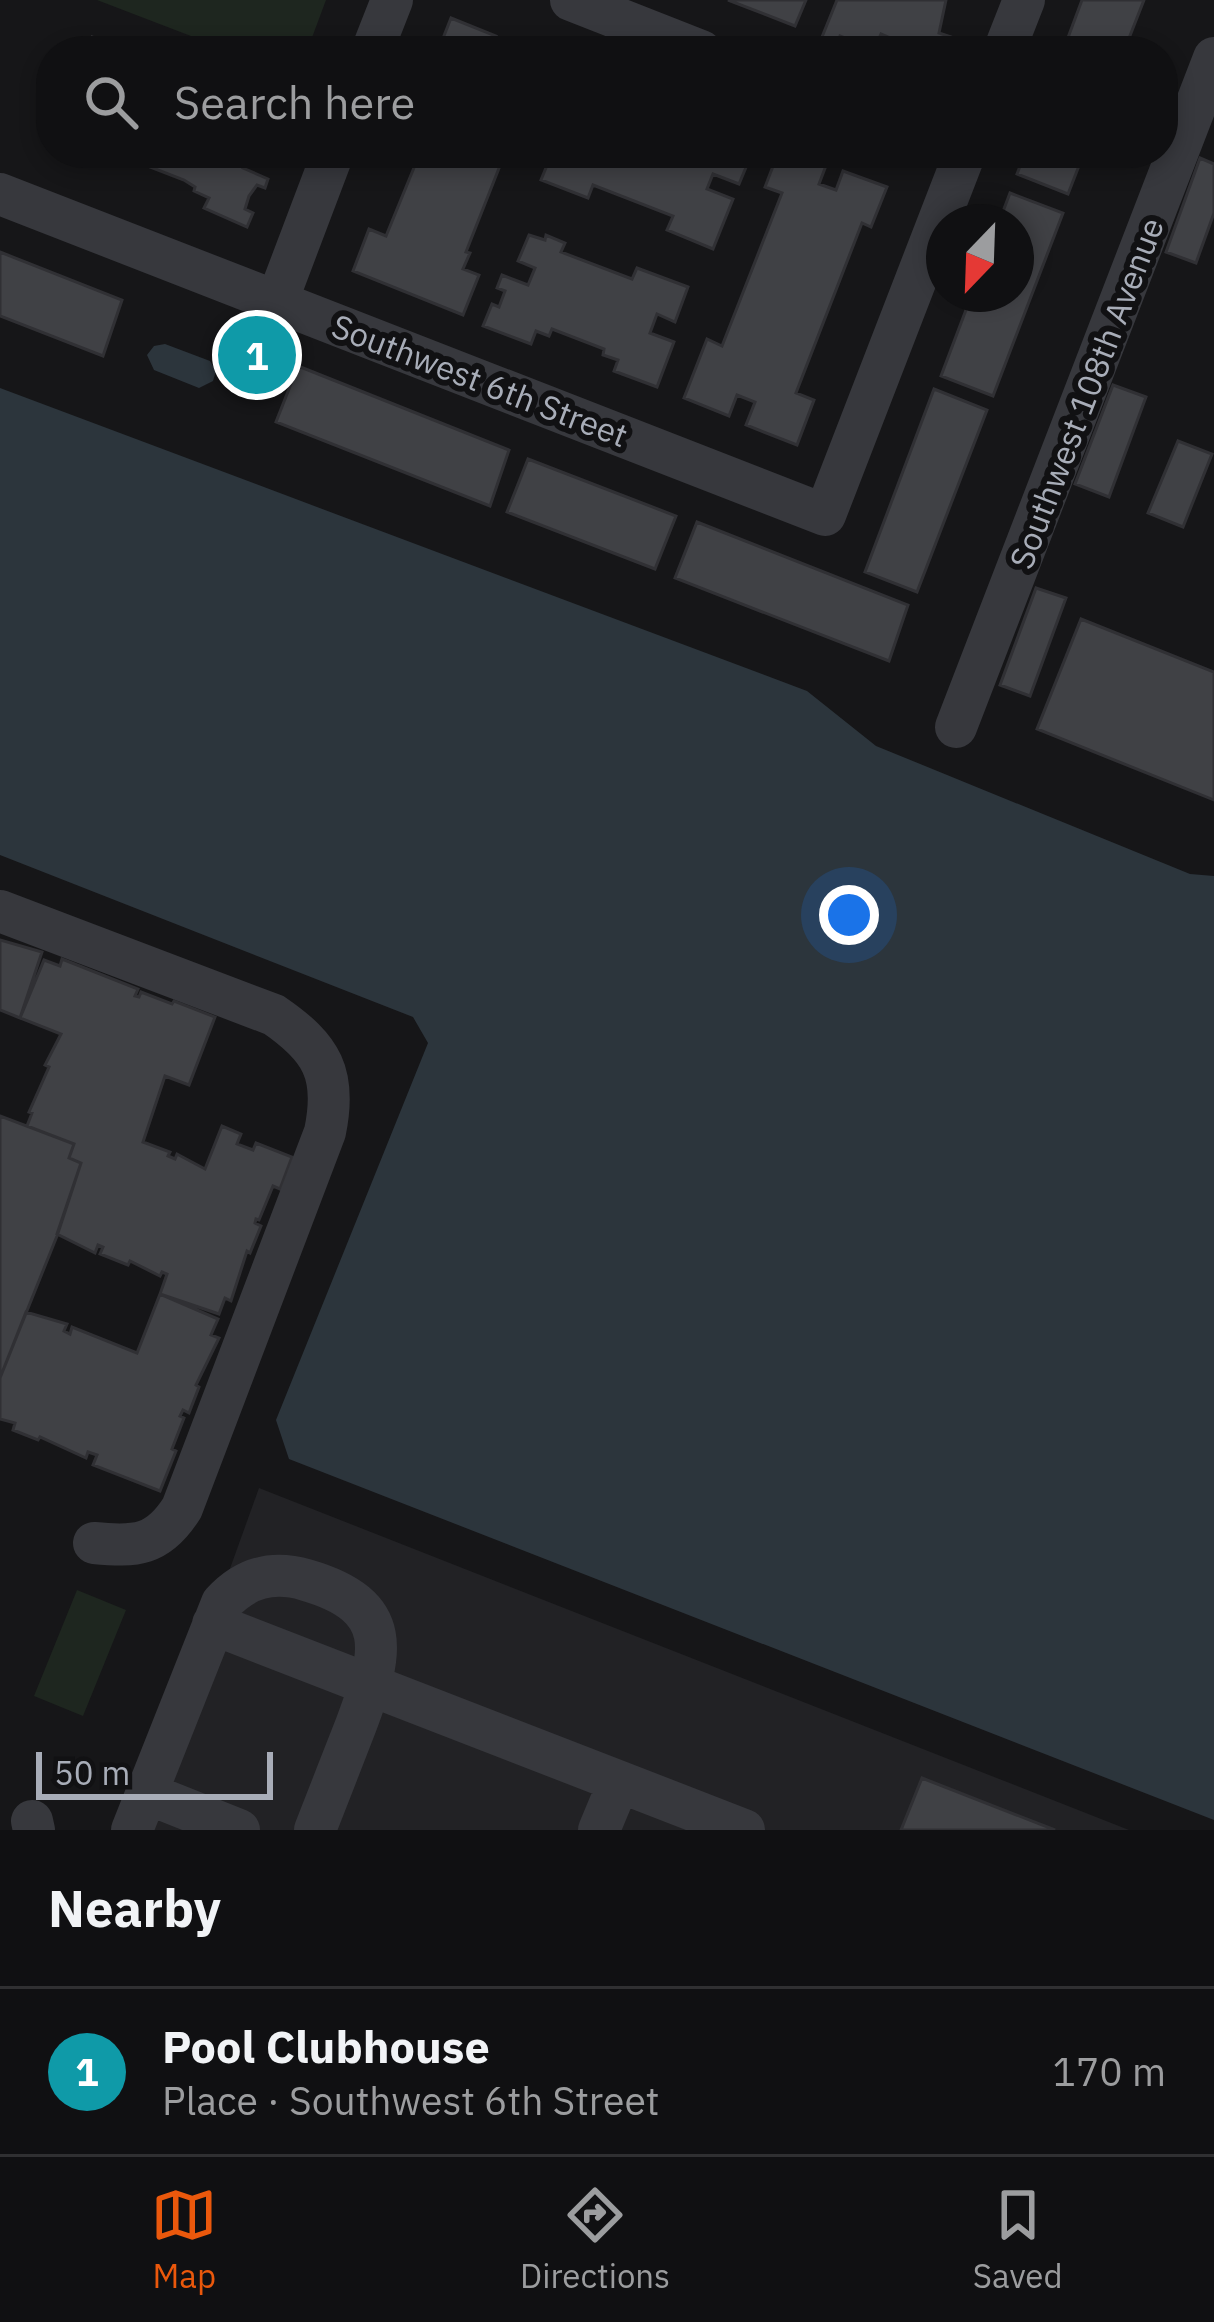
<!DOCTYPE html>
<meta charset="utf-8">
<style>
body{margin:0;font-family:"IBM Plex Sans",sans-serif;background:#19191b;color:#f1f3f6}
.compass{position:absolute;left:926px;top:204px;width:108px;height:108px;border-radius:50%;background:#101012;box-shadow:0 6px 18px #0003;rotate:203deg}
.scale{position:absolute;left:36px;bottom:30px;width:237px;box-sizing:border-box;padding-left:12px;border:6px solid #a8adb8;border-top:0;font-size:33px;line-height:42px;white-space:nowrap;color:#a8adb8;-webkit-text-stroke:9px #111113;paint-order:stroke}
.you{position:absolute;left:849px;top:915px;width:42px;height:42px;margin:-30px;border:9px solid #fff;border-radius:50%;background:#1a73e8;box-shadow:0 0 0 18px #1a73e833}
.badge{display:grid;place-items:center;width:78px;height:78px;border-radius:50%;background:#ea580c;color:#fff;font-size:39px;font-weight:700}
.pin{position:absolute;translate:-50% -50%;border:6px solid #fff;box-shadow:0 3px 12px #0006}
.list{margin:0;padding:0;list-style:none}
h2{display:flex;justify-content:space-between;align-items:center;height:156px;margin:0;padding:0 48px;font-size:51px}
h2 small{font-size:39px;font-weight:400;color:#9c9d9f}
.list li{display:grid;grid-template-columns:78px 1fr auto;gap:36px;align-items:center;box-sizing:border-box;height:168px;padding:0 48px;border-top:3px solid #303032}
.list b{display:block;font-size:45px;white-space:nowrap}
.list p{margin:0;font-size:39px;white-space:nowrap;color:#9c9d9f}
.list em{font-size:39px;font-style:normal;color:#9c9d9f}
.icon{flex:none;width:66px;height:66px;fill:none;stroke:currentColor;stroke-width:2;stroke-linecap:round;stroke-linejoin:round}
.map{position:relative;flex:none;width:1214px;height:1830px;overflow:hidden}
.search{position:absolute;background:#101012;box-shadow:0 6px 18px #0003;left:36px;right:36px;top:36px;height:132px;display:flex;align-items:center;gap:30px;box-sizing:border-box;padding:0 42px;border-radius:48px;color:#9c9d9f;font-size:45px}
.sheet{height:324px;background:#101012}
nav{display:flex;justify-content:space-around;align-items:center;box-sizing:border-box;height:168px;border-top:3px solid #303032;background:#101012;font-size:33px;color:#9c9d9f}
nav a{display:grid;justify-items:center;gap:6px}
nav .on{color:#ea580c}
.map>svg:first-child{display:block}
</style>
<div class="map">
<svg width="1214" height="1830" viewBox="0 0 1214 1830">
<rect width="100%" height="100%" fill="#161618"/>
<path fill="#222225" d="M 259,1488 L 1129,1830 L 136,1830 Z"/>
<path fill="#1e261f" d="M 97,0 L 326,0 L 307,51 L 230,51 Z
M 77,1590 L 126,1610 L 83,1716 L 34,1696 Z"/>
<path fill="#2c353c" d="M 165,344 L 210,361 L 216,371 L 213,381 L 199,388 L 154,370 L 147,355 L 154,346 Z
M 0,388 L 807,691 L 876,746 L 1190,874 L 1214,876 L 1214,1820 L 289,1459 L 276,1420 L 428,1043 L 413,1017 L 0,855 Z"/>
<path fill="#404145" stroke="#303034" stroke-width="3" d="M 728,0 L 806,0 L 795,26 Z
M 837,0 L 946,0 L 939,33 L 951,37 L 946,51 L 890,51 L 895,40 L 881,34 L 874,50 L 840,36 L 837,44 L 822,37 Z
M 1082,0 L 1144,0 L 1124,51 L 1063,51 Z
M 451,18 L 496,36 L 490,51 L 438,51 Z
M 92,37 L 126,51 L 86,51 Z
M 57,153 L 275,153 L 277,154 L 274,163 L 249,154 L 243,168 L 268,179 L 265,188 L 257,185 L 249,196 L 245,209 L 253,213 L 247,227 L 204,208 L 209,198 L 194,191 L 195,187 L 184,180 L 127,158 L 114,154 L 111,160 L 96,154 L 91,166 Z
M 420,153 L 505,153 L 466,252 L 470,253 L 463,269 L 479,275 L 463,315 L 353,271 L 369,229 L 386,236 Z
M 552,153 L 752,153 L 739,184 L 713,174 L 707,189 L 733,199 L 713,249 L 667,230 L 673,216 L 593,185 L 588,198 L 541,180 Z
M 778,153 L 801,153 L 827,163 L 819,184 L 836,190 L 843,171 L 887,187 L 871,227 L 862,223 L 796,393 L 814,400 L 797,445 L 746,425 L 755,402 L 737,395 L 729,416 L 684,398 L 707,339 L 722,346 L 782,193 L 765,187 Z
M 1025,153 L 1084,153 L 1068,194 L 1017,174 Z
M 1200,158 L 1214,164 L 1214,213 L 1196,263 L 1166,252 Z
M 1010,193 L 1063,213 L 993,396 L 941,376 L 972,294 L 1016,294 L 1016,222 L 999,222 Z
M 529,235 L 545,240 L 546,235 L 565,243 L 561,252 L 632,279 L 637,268 L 688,287 L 675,322 L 657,314 L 650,333 L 674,342 L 657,387 L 614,371 L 618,360 L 603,355 L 604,349 L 552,329 L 549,336 L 536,331 L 531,344 L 483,326 L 492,304 L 499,307 L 505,291 L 497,288 L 502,275 L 528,285 L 535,268 L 518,261 Z
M 0,252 L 122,300 L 103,356 L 0,316 Z
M 239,325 L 290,345 L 274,385 L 225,365 Z
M 298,366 L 509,450 L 490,506 L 276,422 Z
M 1113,385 L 1146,397 L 1109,497 L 1075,484 Z
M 934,389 L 987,410 L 917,592 L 865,572 Z
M 1178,441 L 1212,454 L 1183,527 L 1148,513 Z
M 528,459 L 676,516 L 655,569 L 507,512 Z
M 697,522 L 908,605 L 889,661 L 675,578 Z
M 1036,588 L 1066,598 L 1030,696 L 1000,685 Z
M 1081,619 L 1214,672 L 1214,800 L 1037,729 Z
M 0,940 L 42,952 L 20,1018 L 0,1010 Z
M 62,959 L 138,989 L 135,996 L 139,997 L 141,992 L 172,1004 L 174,1001 L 215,1017 L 189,1085 L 165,1076 L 143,1142 L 170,1152 L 168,1156 L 175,1159 L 177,1154 L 205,1169 L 222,1126 L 241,1134 L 237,1144 L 253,1150 L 256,1143 L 292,1157 L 280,1189 L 273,1186 L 259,1220 L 256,1219 L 255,1223 L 261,1226 L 250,1253 L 247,1251 L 231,1301 L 225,1298 L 219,1314 L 160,1294 L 167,1274 L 162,1272 L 160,1276 L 130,1261 L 128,1265 L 100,1254 L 103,1247 L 98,1245 L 95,1253 L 57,1234 L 81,1163 L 69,1158 L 74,1144 L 27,1126 L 32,1113 L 29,1112 L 49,1067 L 45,1065 L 61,1034 L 20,1018 L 44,960 L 60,966 Z
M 0,1116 L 74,1144 L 69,1158 L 81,1163 L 57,1236 L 0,1378 Z
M 160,1294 L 218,1319 L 211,1335 L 219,1338 L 196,1385 L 199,1387 L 189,1413 L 183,1410 L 180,1416 L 184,1418 L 172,1449 L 176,1451 L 160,1491 L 93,1465 L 97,1455 L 88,1452 L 86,1458 L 40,1437 L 38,1440 L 13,1430 L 15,1423 L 0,1419 L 0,1378 L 26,1312 L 67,1324 L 64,1331 L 70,1334 L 72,1327 L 137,1353 Z
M 922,1778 L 1055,1830 L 901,1830 Z"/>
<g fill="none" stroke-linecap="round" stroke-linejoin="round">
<path stroke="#37383d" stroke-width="42" d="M 571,0 L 701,51
M 372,51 L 392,0
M 1004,51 L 1024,0
M 0,194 L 825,515 L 965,153
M 277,301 L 333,153
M 956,727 L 1214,58
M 0,911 L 274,1015 C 322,1048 337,1074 325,1132 L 182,1508 C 158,1546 136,1547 94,1543
M 213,1624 L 744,1830
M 146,1793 L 239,1830
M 32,1821 L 34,1830
M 132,1830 L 222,1603 C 245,1578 272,1570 306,1580 C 396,1606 383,1653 356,1725 C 342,1760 329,1795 315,1830
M 599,1830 L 619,1782"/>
</g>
<g text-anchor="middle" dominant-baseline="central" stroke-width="12" stroke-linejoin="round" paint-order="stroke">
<g font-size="33" fill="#a8adb8" stroke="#111113">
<text transform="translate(480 380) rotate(21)">Southwest 6th Street</text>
<text transform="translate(1086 393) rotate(-69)">Southwest 108th Avenue</text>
</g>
</g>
</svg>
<svg class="compass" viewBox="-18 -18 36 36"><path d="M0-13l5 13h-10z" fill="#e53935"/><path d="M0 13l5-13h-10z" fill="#9c9d9f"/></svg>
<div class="scale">50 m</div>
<div class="you"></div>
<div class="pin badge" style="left:257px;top:355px;background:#0f9aa8">1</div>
<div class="search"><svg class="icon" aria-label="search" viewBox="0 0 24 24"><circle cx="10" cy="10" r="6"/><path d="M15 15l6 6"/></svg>Search here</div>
</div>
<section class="sheet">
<h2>Nearby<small></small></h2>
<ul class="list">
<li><span class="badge" style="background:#0f9aa8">1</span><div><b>Pool Clubhouse</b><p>Place · Southwest 6th Street</p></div><em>170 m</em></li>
</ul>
</section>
<nav>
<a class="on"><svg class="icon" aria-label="map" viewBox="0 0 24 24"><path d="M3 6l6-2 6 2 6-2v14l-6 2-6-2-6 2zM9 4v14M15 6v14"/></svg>Map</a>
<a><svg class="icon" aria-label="directions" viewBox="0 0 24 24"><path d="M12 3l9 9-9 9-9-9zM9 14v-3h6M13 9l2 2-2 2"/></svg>Directions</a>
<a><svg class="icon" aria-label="saved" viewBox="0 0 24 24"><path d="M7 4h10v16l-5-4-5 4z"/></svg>Saved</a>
</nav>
